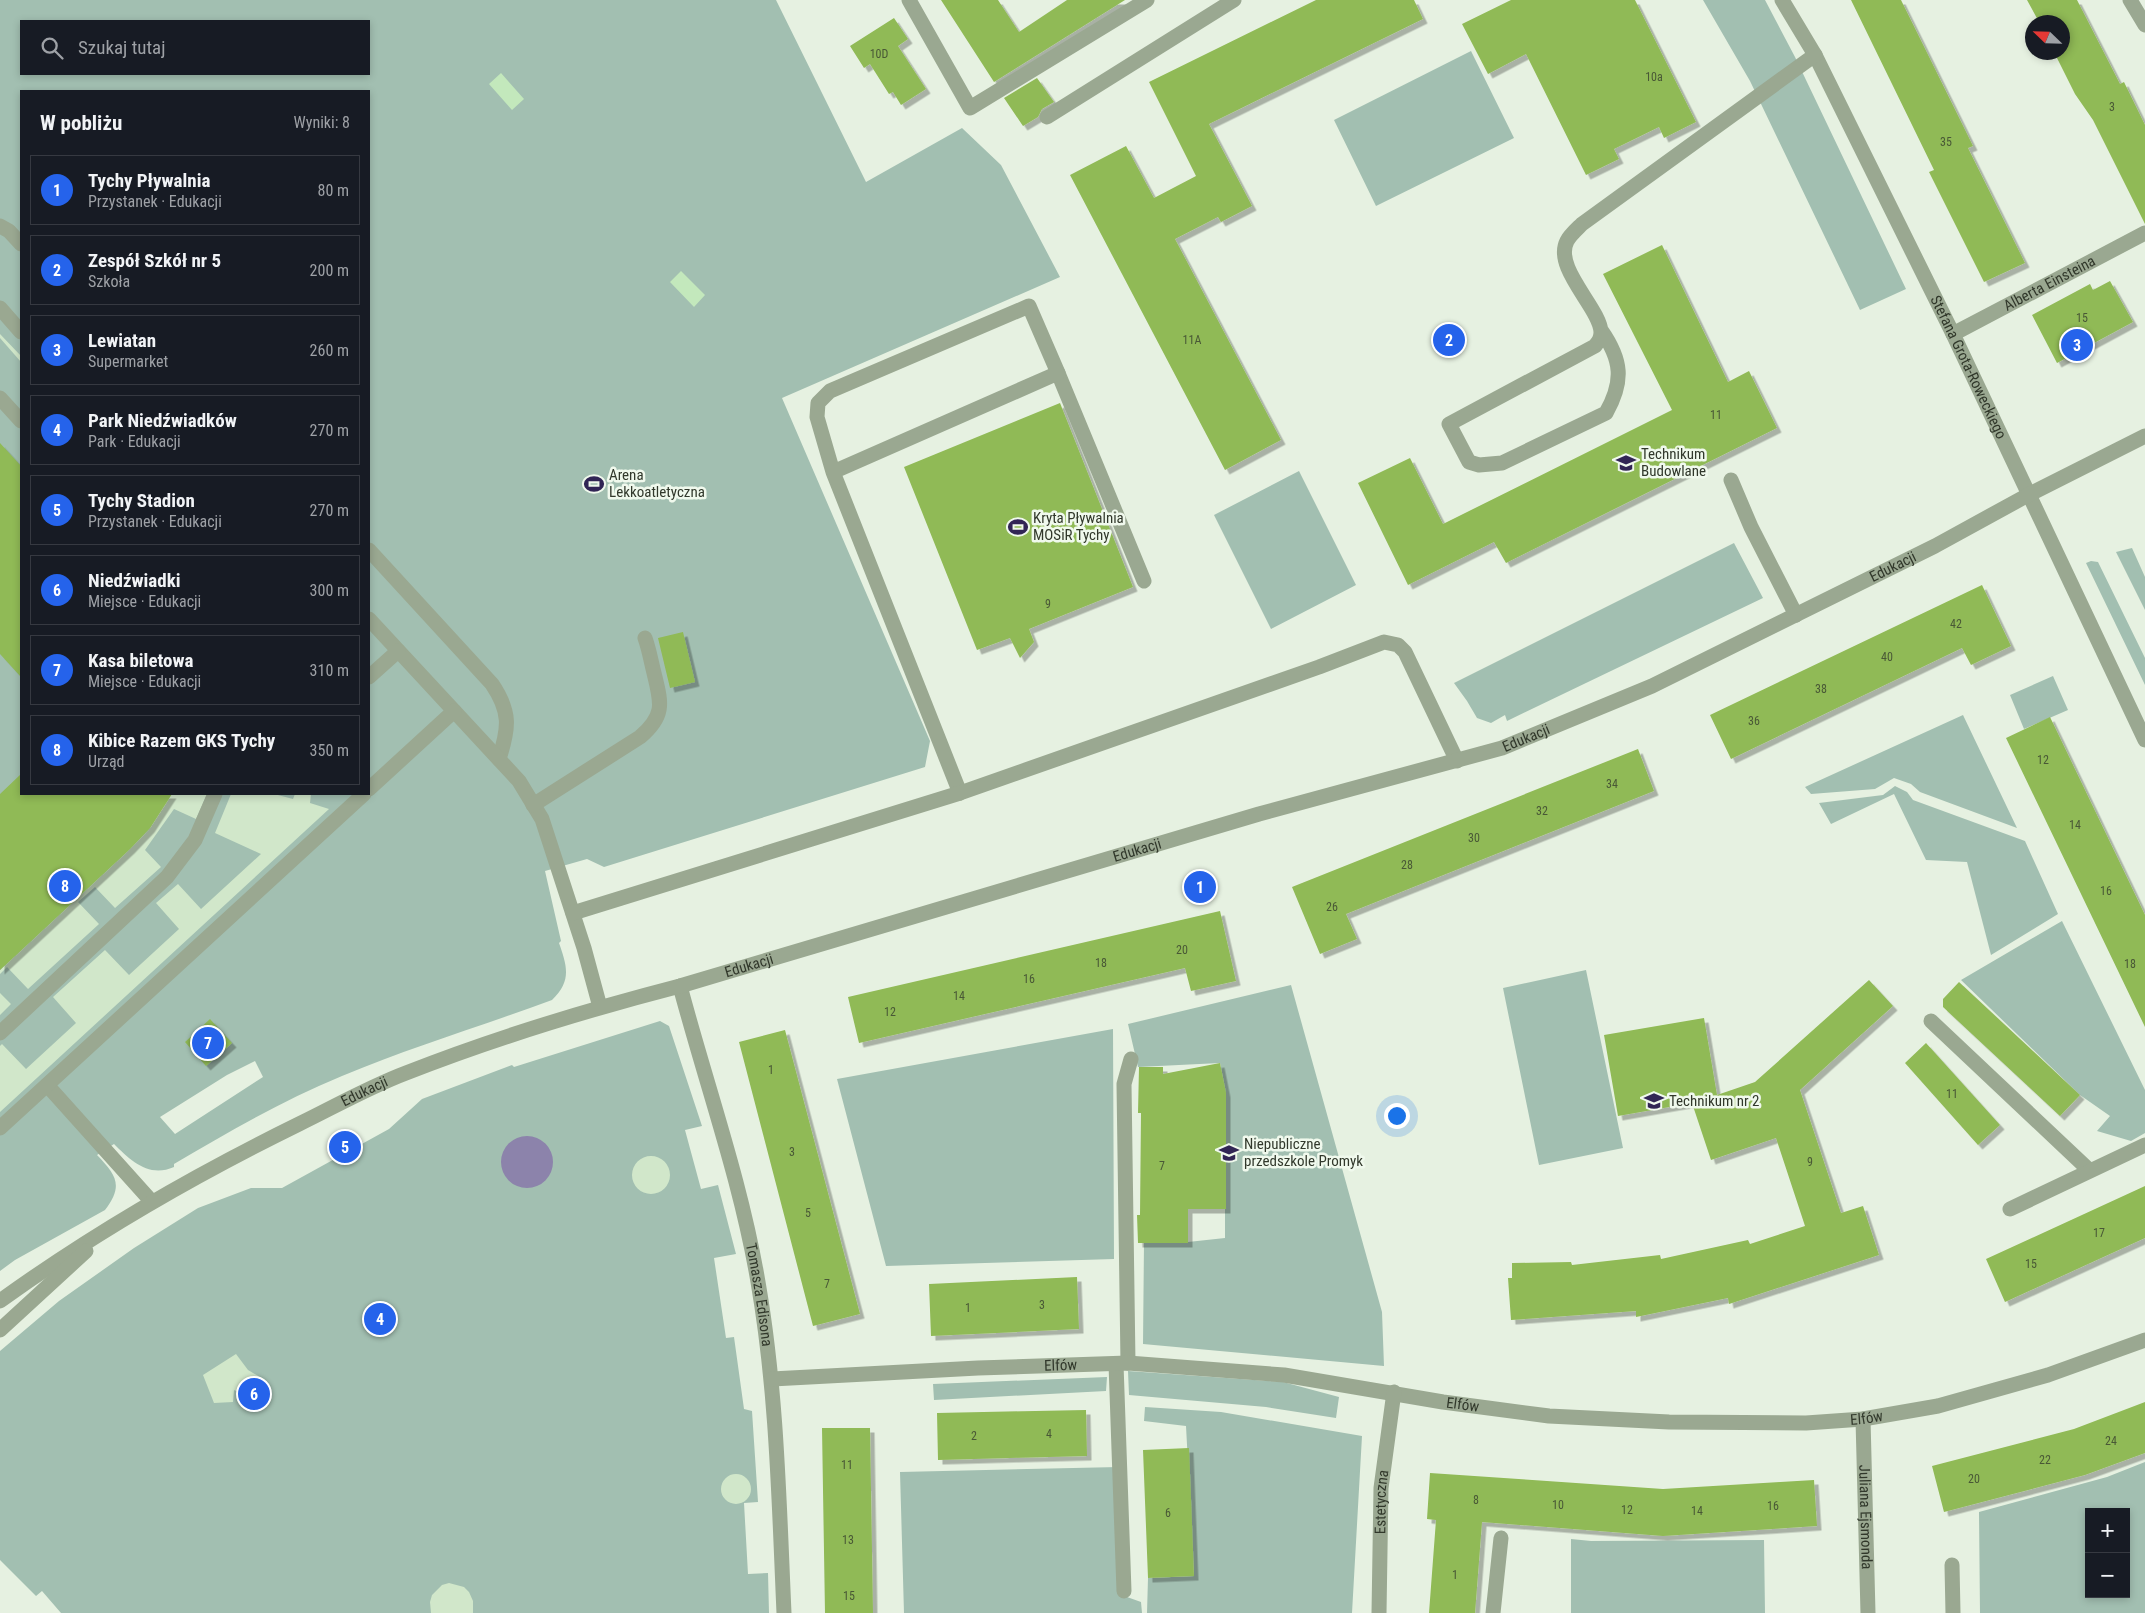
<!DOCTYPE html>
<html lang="pl">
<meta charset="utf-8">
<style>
body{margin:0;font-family:"Roboto Condensed",sans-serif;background:#20242c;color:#f1f3f6}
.controls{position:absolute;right:15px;bottom:15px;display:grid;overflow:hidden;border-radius:0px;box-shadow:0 2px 8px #0003}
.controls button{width:45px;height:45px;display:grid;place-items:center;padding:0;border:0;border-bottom:1px solid #363941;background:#171b24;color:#f1f3f6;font:25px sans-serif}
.compass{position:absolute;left:2025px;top:15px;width:45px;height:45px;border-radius:50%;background:#171b24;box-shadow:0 2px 8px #0003;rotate:293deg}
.you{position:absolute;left:1396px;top:1115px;width:18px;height:18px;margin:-12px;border:4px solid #fff;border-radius:50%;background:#1a73e8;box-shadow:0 0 0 8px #1a73e833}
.badge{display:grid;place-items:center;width:32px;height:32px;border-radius:50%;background:#2563eb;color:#fff;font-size:16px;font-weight:700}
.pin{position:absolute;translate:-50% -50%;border:2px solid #fff;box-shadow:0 1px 5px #0006}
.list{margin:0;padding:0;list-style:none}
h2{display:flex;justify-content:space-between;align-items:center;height:65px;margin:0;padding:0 20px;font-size:21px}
h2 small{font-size:16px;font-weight:400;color:#9ea1a6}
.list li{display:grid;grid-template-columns:32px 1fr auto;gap:15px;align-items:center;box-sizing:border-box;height:70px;margin:0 10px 10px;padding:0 10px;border:1px solid #363941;border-radius:0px}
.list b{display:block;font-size:19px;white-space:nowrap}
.list p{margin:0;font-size:16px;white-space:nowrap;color:#9ea1a6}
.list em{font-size:16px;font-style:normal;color:#9ea1a6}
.icon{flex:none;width:28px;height:28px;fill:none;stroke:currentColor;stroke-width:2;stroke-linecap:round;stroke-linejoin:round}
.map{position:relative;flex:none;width:2145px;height:1613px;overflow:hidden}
.search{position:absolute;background:#171b24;box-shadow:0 2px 8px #0003;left:20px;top:20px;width:350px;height:55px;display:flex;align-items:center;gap:12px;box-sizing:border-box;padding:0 18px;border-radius:0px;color:#9ea1a6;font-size:19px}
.panel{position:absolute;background:#171b24;box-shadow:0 2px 8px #0003;left:20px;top:90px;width:350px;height:705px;border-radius:0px}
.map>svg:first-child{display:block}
</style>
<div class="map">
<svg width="2145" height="1613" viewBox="0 0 2145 1613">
<defs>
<filter id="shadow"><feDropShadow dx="4.5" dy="4.5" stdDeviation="0" flood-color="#0004"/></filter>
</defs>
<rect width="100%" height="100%" fill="#e6f1e1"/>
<path fill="#a2bfb1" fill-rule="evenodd" d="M 0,0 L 776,0 L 866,182 L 962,128 L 1001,165 L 1060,277 L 782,398 L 930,741 L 925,767 L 604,867 L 587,859 L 545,871 L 561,941 L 559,943 C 567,966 572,981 552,1000 C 482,1026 411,1047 342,1076 C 283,1100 229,1132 174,1164 L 174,1167 C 149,1178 131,1161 114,1144 L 97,1155 C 116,1175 124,1185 105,1210 L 15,1260 L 0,1271 ZM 21,21 L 369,21 L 369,74 L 21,74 ZM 21,91 L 369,91 L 369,794 L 21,794 ZM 255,1061 L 263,1077 L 175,1134 L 160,1117 L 227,1075 Z
M 1703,0 L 1765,0 L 1795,57 L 1906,289 L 1860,310 L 1750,81 Z
M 1471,51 L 1514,138 L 1376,206 L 1334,120 Z
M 1299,471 L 1356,585 L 1271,629 L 1214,515 Z
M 1734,543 L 1763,598 L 1507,721 L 1505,715 L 1491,723 L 1477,718 L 1467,701 L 1454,683 Z
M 2132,548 L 2145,577 L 2145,610 L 2116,552 Z
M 2091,561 L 2098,562 L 2145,658 L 2145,685 L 2086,563 Z
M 2053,676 L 2068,710 L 2024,729 L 2010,695 Z
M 1963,715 L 2017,828 L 1920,792 L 1911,784 L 1894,778 L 1875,789 L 1811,794 L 1805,787 Z
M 1895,786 L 1907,792 L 1913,800 L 2025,841 L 2058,914 L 1991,955 L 1967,862 L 1926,860 L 1894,794 L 1831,824 L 1819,803 L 1883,795 Z
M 2062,921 L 2145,1090 L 2145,1133 L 2131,1141 L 2097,1131 L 2110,1116 L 2080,1095 L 1961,980 Z
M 1586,970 L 1623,1148 L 1539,1165 L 1503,988 Z
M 1291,985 L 1382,1312 L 1384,1366 L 1143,1344 L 1144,1243 L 1188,1242 L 1225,1238 L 1225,1090 L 1220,1063 L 1138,1067 L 1128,1024 Z
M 660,1021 L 669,1026 L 702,1126 L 685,1130 L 701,1189 L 718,1185 L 736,1254 L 714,1258 L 726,1338 L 734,1337 L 744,1409 L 752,1411 L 758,1502 L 744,1503 L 748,1574 L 768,1573 L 769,1613 L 61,1613 L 42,1591 L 36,1596 L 0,1560 L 0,1351 L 59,1301 L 134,1248 L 198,1208 L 251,1188 L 282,1188 L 389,1129 L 422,1099 L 512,1065 L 514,1067 Z
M 1113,1029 L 1114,1259 L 886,1266 L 837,1079 Z
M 1128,1371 L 1283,1382 L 1339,1397 L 1336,1418 L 1266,1407 L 1129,1395 Z
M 1107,1377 L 1106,1391 L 934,1400 L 933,1384 Z
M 1145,1407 L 1221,1412 L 1362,1436 L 1352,1613 L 1147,1613 L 1148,1578 L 1194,1576 L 1186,1426 L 1144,1421 Z
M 2145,1462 L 2145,1613 L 1980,1613 L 1979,1512 L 2107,1477 ZM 2089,1512 L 2126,1512 L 2126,1594 L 2089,1594 Z
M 1119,1467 L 1127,1597 L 1141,1602 L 1142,1613 L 904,1613 L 900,1472 Z
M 1571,1539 L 1591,1541 L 1764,1540 L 1765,1613 L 1571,1613 Z"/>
<path fill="#c3e8bc" d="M 501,73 L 524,99 L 512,110 L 489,84 Z
M 681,271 L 705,295 L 694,307 L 670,282 Z"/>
<path fill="#d1e7ca" d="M 0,334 L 21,356 L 21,362 L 0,338 Z
M 170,794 L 207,794 L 196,819 L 174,809 L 145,850 L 161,867 L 115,908 L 95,887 L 78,902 L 99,924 L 28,989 L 7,967 L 0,974 L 0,970 L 130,849 L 150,828 Z
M 231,794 L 274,794 L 293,799 L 295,794 L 311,794 L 310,803 L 329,809 L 0,1112 L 0,1046 L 2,1044 L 26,1069 L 76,1023 L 53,997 L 105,950 L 129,975 L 179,929 L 156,903 L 178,884 L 201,909 L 261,854 L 215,833 Z
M 0,993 L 11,1004 L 0,1015 Z
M632 1175a19 19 0 1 1 38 0a19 19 0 1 1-38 0Z
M 236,1354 L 248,1370 L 265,1380 L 255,1399 L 234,1390 L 233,1402 L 214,1403 L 203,1375 Z
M721 1489a15 15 0 1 1 30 0a15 15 0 1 1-30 0Z
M 449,1583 L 464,1587 L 469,1592 L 473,1601 L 473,1613 L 431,1613 L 430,1602 L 432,1595 L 442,1585 Z"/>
<path fill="#8c83ab" d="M501 1162a26 26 0 1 1 52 0a26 26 0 1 1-52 0Z"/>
<path fill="#90ba56" filter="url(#shadow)" d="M 941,0 L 998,0 L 1019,32 L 1067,0 L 1125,0 L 994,82 Z
M 1316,0 L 1414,0 L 1423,19 L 1209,124 L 1252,206 L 1221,222 L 1218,217 L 1175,239 L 1281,440 L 1225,470 L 1070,175 L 1126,146 L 1154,198 L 1196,176 L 1149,82 Z
M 1511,0 L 1635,0 L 1696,122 L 1664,138 L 1659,127 L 1614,149 L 1619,159 L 1586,175 L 1526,54 L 1488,74 L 1462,24 Z
M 1851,0 L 1901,0 L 1973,146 L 1968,148 L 2025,263 L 1984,282 L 1929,172 L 1934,170 Z
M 2027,0 L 2077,0 L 2120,84 L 2124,82 L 2145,125 L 2145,224 L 2093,120 L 2075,94 L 2054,52 L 2062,52 L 2062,22 L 2039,22 Z
M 894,18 L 908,39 L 898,46 L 926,89 L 901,105 L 893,92 L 889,94 L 870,64 L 864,68 L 850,46 Z
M 1037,78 L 1054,102 L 1042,109 L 1038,117 L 1023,126 L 1004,98 Z
M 1662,245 L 1728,382 L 1749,371 L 1777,428 L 1506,563 L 1494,542 L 1408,585 L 1358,483 L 1410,458 L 1443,524 L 1672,410 L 1603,274 Z
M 2110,281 L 2133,322 L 2057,363 L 2032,315 L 2090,284 L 2093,290 Z
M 1060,403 L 1133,587 L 1029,629 L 1034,642 L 1020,658 L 1010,638 L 977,650 L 904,467 Z
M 0,443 L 21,466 L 21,677 L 0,654 Z
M 1982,585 L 2011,646 L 1971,665 L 1962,648 L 1731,759 L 1710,715 Z
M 683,632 L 695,682 L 670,688 L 658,638 Z
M 2050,717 L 2145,915 L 2145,1027 L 2006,738 Z
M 1638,749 L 1654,791 L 1346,914 L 1357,939 L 1320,954 L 1292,887 Z
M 21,774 L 21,794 L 172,794 L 150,828 L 130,849 L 0,970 L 0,794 Z
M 1220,911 L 1236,981 L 1191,991 L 1185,968 L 859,1043 L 848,997 Z
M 1869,980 L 1893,1006 L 1800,1090 L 1841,1213 L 1863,1206 L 1879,1255 L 1729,1304 L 1728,1298 L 1636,1317 L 1636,1311 L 1511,1320 L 1508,1278 L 1512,1278 L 1512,1263 L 1571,1262 L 1572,1265 L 1660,1255 L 1661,1259 L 1748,1240 L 1750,1244 L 1805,1226 L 1776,1138 L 1711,1160 L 1692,1103 L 1618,1116 L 1604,1035 L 1704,1018 L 1717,1095 L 1755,1082 Z
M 1959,982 L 2080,1095 L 2060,1116 L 1943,1007 L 1943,999 Z
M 210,1019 L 232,1043 L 206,1066 L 185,1042 Z
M 785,1030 L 860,1314 L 813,1326 L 739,1042 Z
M 1926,1043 L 2000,1125 L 1978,1145 L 1905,1063 Z
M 1220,1063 L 1226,1093 L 1226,1209 L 1188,1209 L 1188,1243 L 1138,1243 L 1137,1215 L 1140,1215 L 1141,1113 L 1138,1113 L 1139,1067 L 1163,1067 L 1163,1074 Z
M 2145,1186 L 2145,1238 L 2005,1302 L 1986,1259 Z
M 1077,1277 L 1079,1329 L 931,1336 L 929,1284 Z
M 2145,1402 L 2145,1453 L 2085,1475 L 1944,1512 L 1932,1466 L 2074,1429 Z
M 1086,1410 L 1087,1456 L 938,1460 L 937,1413 Z
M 822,1428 L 870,1428 L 873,1613 L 825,1613 Z
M 1189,1448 L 1194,1576 L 1148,1578 L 1143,1450 Z
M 1430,1473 L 1663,1489 L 1814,1480 L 1817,1526 L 1663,1536 L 1482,1522 L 1475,1613 L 1429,1613 L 1436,1520 L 1427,1519 Z"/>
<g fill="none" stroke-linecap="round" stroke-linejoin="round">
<g stroke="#9aa891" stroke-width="15">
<path d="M 909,0 L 970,108 L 1147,0"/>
<path id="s1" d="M 1782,0 L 1815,55 L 1953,334 L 2145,740"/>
<path d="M 2130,0 L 2145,25"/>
<path d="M 1047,117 L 1234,0"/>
<path d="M 0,226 L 9,231 L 21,244"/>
<path d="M 0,308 L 21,332"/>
<path d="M 1601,330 C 1622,360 1624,381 1606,413 L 1502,463 L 1479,465 L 1469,462 L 1449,424 L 1595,346 C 1599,341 1601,338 1601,332 C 1600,308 1553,268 1567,241 C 1570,235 1577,229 1582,224 L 1815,55"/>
<path id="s2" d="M 1953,334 L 2145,233"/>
<path d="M 1058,373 L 1144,581"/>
<path d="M 0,398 L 21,421"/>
<path d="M 833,472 L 1058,373 L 1029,306 L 830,391 L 818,403 L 817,417 L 833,472 L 960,793"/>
<path d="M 1731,480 L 1751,527 L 1796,615"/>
<path d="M 369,550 L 492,684 C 511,712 509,728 499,759"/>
<path d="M 369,619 L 519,781 L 542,819 L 584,948 L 600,1007"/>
<path d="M 369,677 L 398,651"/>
<path d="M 369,789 L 454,711"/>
<path d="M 533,805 L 640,737 C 666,715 661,702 654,673 C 651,661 649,649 645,638"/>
<path d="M 573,913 L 960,793 L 1319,667 L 1384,642 L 1398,645 L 1405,652 L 1457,761"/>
<path id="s3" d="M 680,986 C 706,1084 741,1181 758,1282 C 777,1392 779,1502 784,1613"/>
<path d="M 1931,1021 L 2089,1170"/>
<path d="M 0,1033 L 167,877 L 195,840 L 215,794"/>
<path d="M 47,1085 L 152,1202"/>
<path d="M 0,1128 L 364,794"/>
<path d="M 2010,1209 L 2145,1145"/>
<path id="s4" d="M 0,1301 C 94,1233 195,1175 299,1124 C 334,1107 369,1087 406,1073 C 495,1038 587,1010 680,986 L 1259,814 L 1502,748 L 1652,686 L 1935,546 L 2028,495 L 2145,436"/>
<path d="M 0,1330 L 86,1251"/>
<path d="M 1128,1363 L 1124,1084 L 1131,1059"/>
<path d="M 1116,1364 L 1124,1591"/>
<path id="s5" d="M 772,1379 L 978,1368 L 1128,1363 L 1284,1375 L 1443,1402 L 1549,1416 L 1669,1422 L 1806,1423 L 1863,1419 L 1938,1406 L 2048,1375 L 2145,1340"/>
<path id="s6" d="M 1863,1419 L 1868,1613"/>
<path d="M 1952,1565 L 1953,1613"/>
<path id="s7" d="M 1379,1613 L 1381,1488 L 1394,1392"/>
<path d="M 1493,1613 L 1501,1538"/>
</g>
</g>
<defs>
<symbol id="school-bare" viewBox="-9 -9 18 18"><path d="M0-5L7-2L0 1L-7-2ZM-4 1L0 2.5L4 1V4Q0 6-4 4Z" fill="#312555" stroke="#f0f9ed" stroke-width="2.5" paint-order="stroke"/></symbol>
<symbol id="stadium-bare" viewBox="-9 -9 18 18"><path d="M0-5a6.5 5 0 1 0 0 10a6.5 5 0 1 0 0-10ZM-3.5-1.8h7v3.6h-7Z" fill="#312555" stroke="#f0f9ed" stroke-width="2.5" paint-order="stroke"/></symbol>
</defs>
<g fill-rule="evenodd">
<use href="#school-bare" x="1612" y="449" width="28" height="28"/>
<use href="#stadium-bare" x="580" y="470" width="28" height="28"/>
<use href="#stadium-bare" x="1004" y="513" width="28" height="28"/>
<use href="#school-bare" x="1640" y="1087" width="28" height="28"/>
<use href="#school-bare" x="1215" y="1139" width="28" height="28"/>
</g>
<g text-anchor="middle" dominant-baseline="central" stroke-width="5" stroke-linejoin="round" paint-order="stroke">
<g font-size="12" fill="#495836">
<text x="879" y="54">10D</text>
<text x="1654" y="77">10a</text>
<text x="2112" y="107">3</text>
<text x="1946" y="142">35</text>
<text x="2082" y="318">15</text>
<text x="1192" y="340">11A</text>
<text x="1716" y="415">11</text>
<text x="1048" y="604">9</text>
<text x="1956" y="624">42</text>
<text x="1887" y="657">40</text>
<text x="1821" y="689">38</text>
<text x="1754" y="721">36</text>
<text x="2043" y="760">12</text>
<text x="1612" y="784">34</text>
<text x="1542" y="811">32</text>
<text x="2075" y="825">14</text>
<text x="1474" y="838">30</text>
<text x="1407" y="865">28</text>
<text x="2106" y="891">16</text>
<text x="1332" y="907">26</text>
<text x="1182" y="950">20</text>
<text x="1101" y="963">18</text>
<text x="2130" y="964">18</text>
<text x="1029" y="979">16</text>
<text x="959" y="996">14</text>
<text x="890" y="1012">12</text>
<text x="771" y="1070">1</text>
<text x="1952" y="1094">11</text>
<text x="792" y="1152">3</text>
<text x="1810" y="1162">9</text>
<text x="1162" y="1166">7</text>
<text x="808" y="1213">5</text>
<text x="2099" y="1233">17</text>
<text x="2031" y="1264">15</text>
<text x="827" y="1284">7</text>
<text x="1042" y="1305">3</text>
<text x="968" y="1308">1</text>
<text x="1049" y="1434">4</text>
<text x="974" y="1436">2</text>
<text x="2111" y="1441">24</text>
<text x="2045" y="1460">22</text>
<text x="847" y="1465">11</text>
<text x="1974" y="1479">20</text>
<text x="1476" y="1500">8</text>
<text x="1558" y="1505">10</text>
<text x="1773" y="1506">16</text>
<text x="1627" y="1510">12</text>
<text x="1697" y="1511">14</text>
<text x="1168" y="1513">6</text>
<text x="848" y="1540">13</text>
<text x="1455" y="1575">1</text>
<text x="849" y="1596">15</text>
</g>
<g font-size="15" fill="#31382b" stroke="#f0f9ed">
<text stroke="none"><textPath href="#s2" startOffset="109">Alberta Einsteina</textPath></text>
<text stroke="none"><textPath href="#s1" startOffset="412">Stefana Grota-Roweckiego</textPath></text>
<text stroke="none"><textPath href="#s4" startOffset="2041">Edukacji</textPath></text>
<text stroke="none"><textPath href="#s4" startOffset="1636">Edukacji</textPath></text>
<text stroke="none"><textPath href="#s4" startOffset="1231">Edukacji</textPath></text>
<text stroke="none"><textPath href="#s4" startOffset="826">Edukacji</textPath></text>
<text stroke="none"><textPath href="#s4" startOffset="421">Edukacji</textPath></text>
<text stroke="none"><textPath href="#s3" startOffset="319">Tomasza Edisona</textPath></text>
<text stroke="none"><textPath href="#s5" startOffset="289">Elfów</textPath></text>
<text stroke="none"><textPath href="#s5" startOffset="694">Elfów</textPath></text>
<text stroke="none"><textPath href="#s5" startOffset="1099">Elfów</textPath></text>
<text stroke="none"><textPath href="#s7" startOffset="111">Estetyczna</textPath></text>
<text stroke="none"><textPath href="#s6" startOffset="98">Juliana Ejsmonda</textPath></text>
</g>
<g font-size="15" fill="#31382b" stroke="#f0f9ed" text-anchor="start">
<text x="1641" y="454">Technikum<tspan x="1641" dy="17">Budowlane</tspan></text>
<text x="609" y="475">Arena<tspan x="609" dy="17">Lekkoatletyczna</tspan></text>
<text x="1033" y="518">Kryta Pływalnia<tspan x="1033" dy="17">MOSiR Tychy</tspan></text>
<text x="1669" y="1101">Technikum nr 2</text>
<text x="1244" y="1144">Niepubliczne<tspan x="1244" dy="17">przedszkole Promyk</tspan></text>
</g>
</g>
</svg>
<div class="controls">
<button>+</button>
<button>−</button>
</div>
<svg class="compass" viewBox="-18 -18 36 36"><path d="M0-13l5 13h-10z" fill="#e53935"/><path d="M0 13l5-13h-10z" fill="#9ea1a6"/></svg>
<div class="you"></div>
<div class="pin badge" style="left:1200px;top:887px">1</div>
<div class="pin badge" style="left:1449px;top:340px">2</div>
<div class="pin badge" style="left:2077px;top:345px">3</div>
<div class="pin badge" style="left:380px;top:1319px">4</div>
<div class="pin badge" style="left:345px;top:1147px">5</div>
<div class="pin badge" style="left:254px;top:1394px">6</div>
<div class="pin badge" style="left:208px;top:1043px">7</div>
<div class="pin badge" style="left:65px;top:886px">8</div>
<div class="search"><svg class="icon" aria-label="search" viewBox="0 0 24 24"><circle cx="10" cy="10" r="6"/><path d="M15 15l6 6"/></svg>Szukaj tutaj</div>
<section class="panel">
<h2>W pobliżu<small>Wyniki: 8</small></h2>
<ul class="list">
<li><span class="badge">1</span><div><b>Tychy Pływalnia</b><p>Przystanek · Edukacji</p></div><em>80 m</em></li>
<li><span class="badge">2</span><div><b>Zespół Szkół nr 5</b><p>Szkoła</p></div><em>200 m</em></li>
<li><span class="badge">3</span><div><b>Lewiatan</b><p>Supermarket</p></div><em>260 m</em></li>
<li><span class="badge">4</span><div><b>Park Niedźwiadków</b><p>Park · Edukacji</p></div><em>270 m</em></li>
<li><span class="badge">5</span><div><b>Tychy Stadion</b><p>Przystanek · Edukacji</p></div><em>270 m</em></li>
<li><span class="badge">6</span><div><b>Niedźwiadki</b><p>Miejsce · Edukacji</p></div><em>300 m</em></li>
<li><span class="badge">7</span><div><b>Kasa biletowa</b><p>Miejsce · Edukacji</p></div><em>310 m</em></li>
<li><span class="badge">8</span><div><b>Kibice Razem GKS Tychy</b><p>Urząd</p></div><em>350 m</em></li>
</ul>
</section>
</div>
